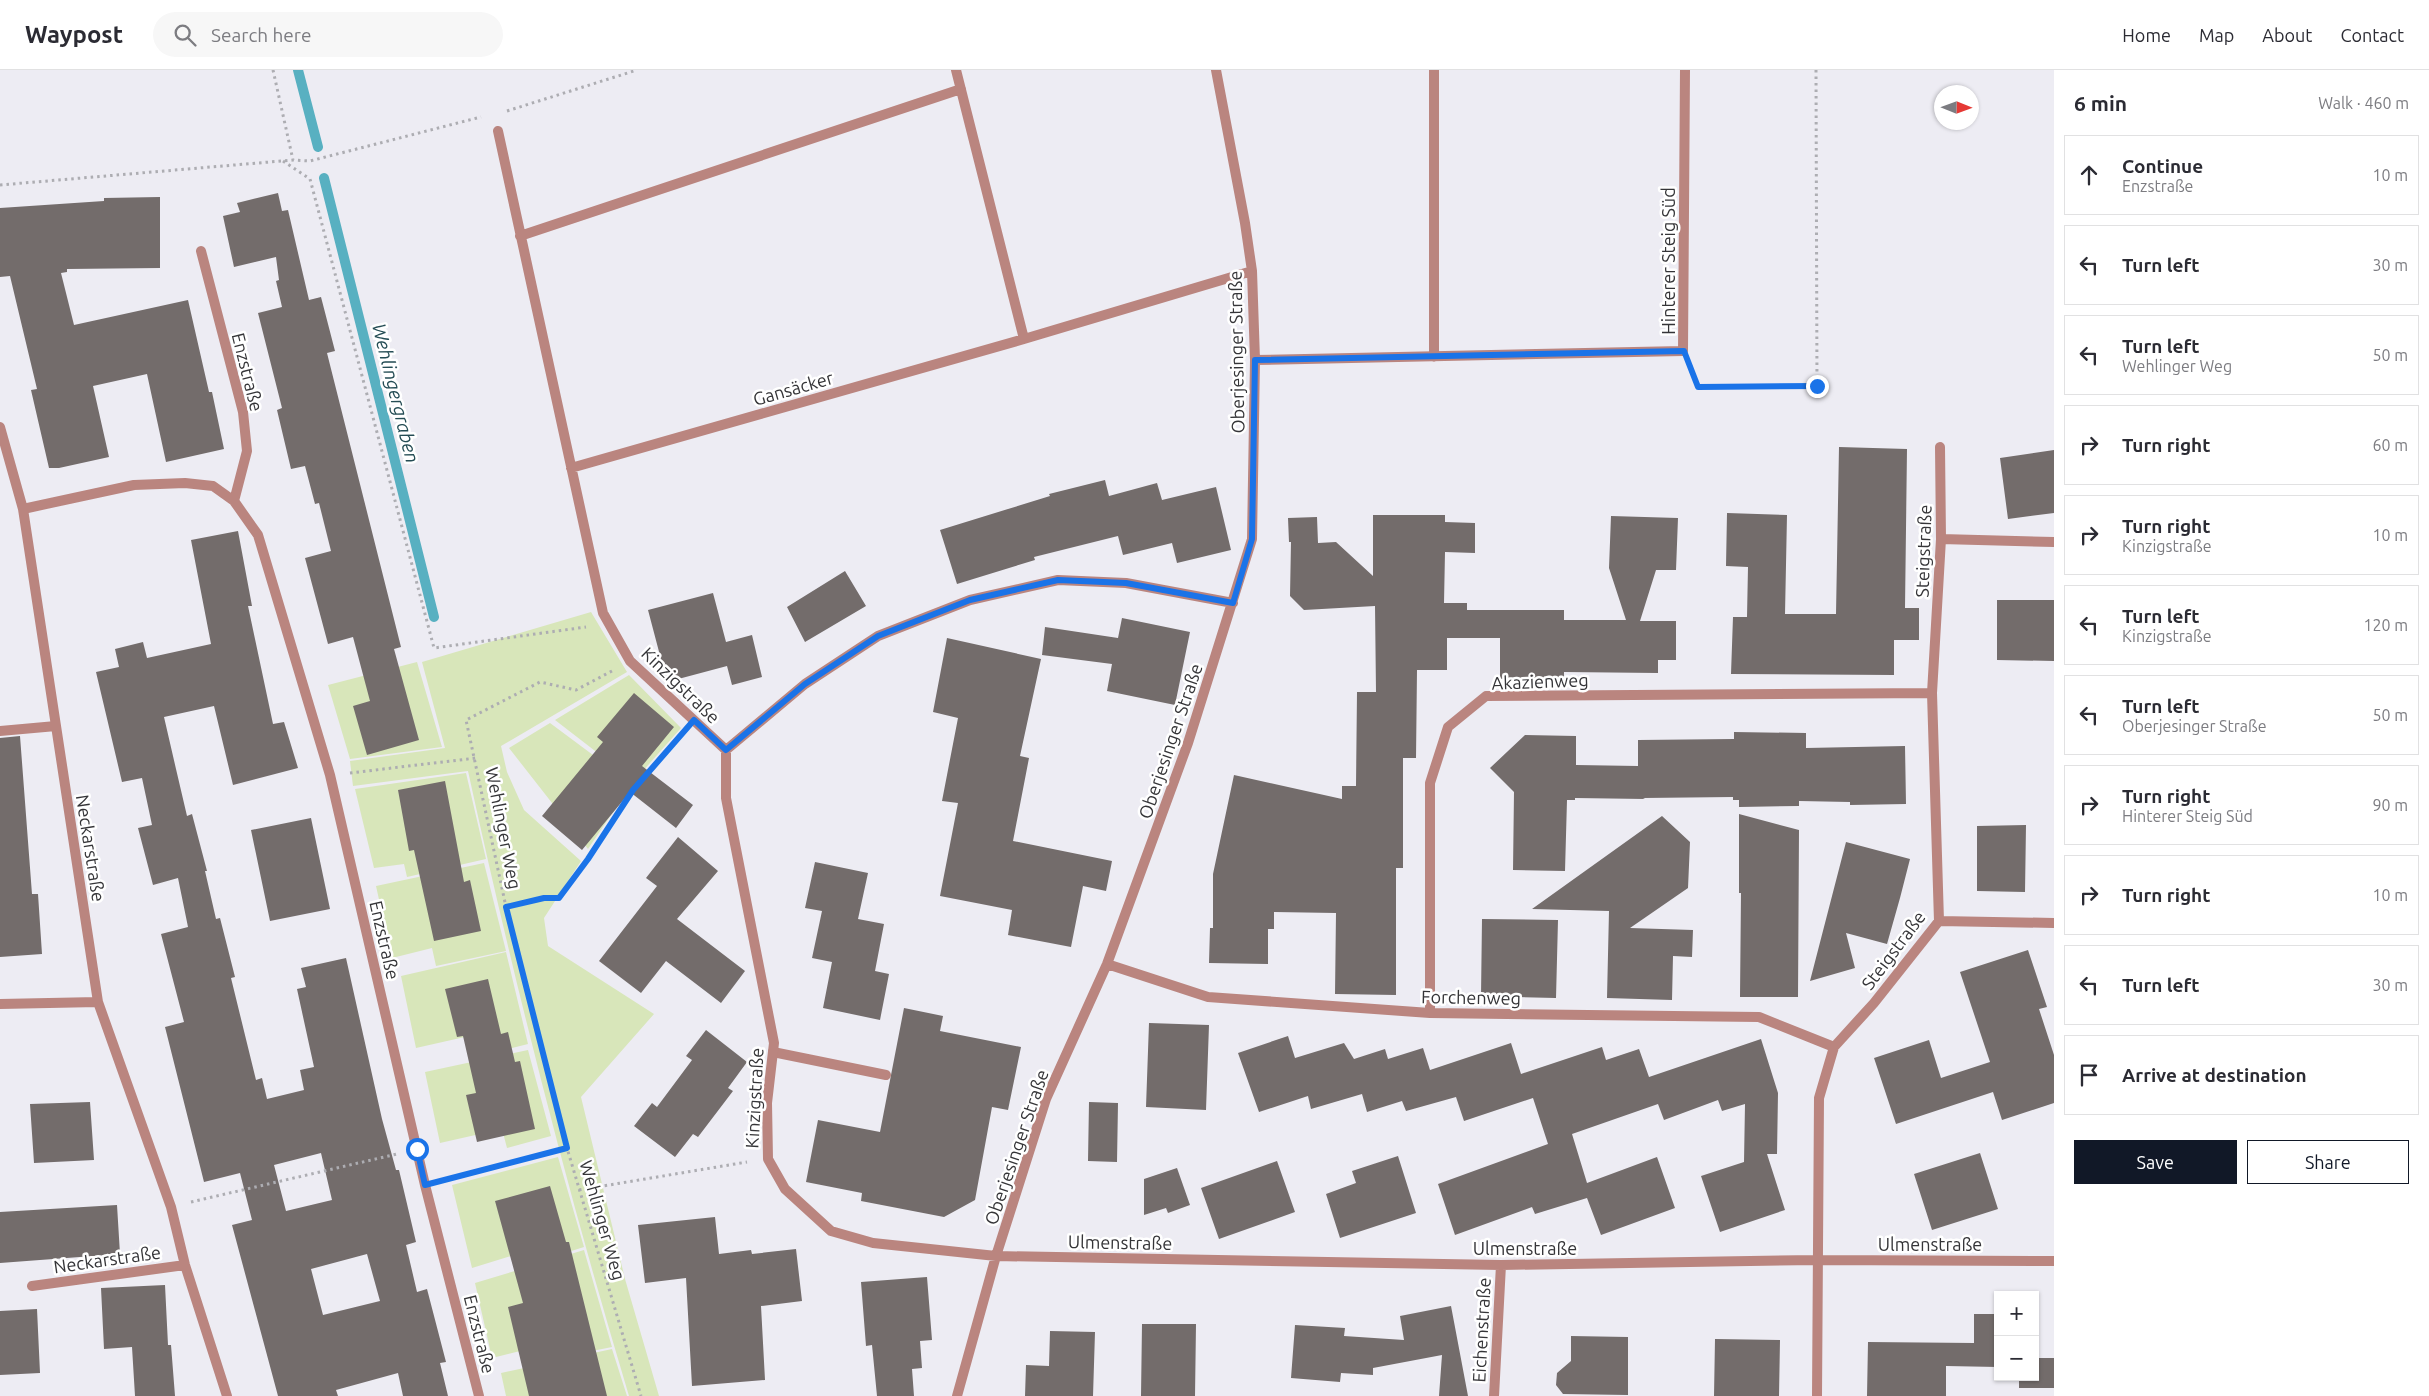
<!DOCTYPE html>
<meta charset="utf-8">
<style>
body{margin:0;font-family:Ubuntu,sans-serif;background:#f7f7f7;color:#2b2b33}
.controls{position:absolute;right:15px;bottom:15px;display:grid;overflow:hidden;border-radius:0px;box-shadow:0 1px 4px #0004}
.controls button{width:45px;height:45px;display:grid;place-items:center;padding:0;border:0;border-bottom:1px solid #e1e1e2;background:#fff;color:#2b2b33;font:25px sans-serif}
.compass{position:absolute;left:1934px;top:15px;width:45px;height:45px;border-radius:50%;background:#fff;box-shadow:0 1px 4px #0004;rotate:91deg}
.stop{position:absolute;width:15px;height:15px;margin:-11px;border:4px solid #1a73e8;border-radius:50%;background:#fff}
.stop.end{background:#1a73e8;border-color:#fff;box-shadow:0 1px 5px #0008}
.list{margin:0;padding:0;list-style:none}
h2{display:flex;justify-content:space-between;align-items:center;height:65px;margin:0;padding:0 20px;font-size:21px}
h2 small{font-size:16px;font-weight:400;color:#7c7c81}
.list li{display:grid;grid-template-columns:32px 1fr auto;gap:15px;align-items:center;box-sizing:border-box;height:80px;margin:0 10px 10px;padding:0 10px;border:1px solid #e1e1e2;border-radius:0px}
.list b{display:block;font-size:19px;white-space:nowrap}
.list p{margin:0;font-size:16px;white-space:nowrap;color:#7c7c81}
.list em{font-size:16px;font-style:normal;color:#7c7c81}
.actions{display:flex;gap:10px;padding:15px 20px}
.actions a{flex:1;padding:11px 0;border:1px solid #111827;border-radius:0px;text-align:center;font-size:18px;color:#111827}
.actions .main{background:#111827;color:#fff}
.icon{flex:none;width:28px;height:28px;fill:none;stroke:currentColor;stroke-width:2;stroke-linecap:round;stroke-linejoin:round}
.map{position:relative;flex:none;width:2054px;height:1326px;overflow:hidden}
header{display:flex;align-items:center;gap:30px;box-sizing:border-box;height:70px;padding:0 25px;background:#fff;border-bottom:1px solid #e1e1e2}
header strong{font-size:24px}
nav{display:flex;gap:28px;margin-inline-start:auto;font-size:18px}
.search{width:350px;height:45px;background:#f7f7f7;display:flex;align-items:center;gap:12px;box-sizing:border-box;padding:0 18px;border-radius:28px;color:#7c7c81;font-size:19px}
main{display:flex}
aside{flex:1;background:#fff}
.map>svg:first-child{display:block}
</style>
<header>
<strong>Waypost</strong>
<div class="search"><svg class="icon" aria-label="search" viewBox="0 0 24 24"><circle cx="10" cy="10" r="6"/><path d="M15 15l6 6"/></svg>Search here</div>
<nav><a>Home</a><a>Map</a><a>About</a><a>Contact</a></nav>
</header>
<main>
<div class="map">
<svg width="2054" height="1326" viewBox="0 0 2054 1326">
<rect width="100%" height="100%" fill="#edecf3"/>
<path fill="#d8e6ba" d="M 591,542 L 627,602 L 501,676 L 507,702 L 524,740 L 581,791 L 544,848 L 548,876 L 654,944 L 581,1027 L 625,1209 L 659,1326 L 629,1326 C 567,1120 514,912 468,701 L 353,716 L 350,691 L 445,678 L 422,592 Z
M 417,592 L 442,677 L 350,689 L 328,615 Z
M 629,605 L 681,658 L 634,711 L 555,650 Z
M 550,653 L 632,714 L 588,779 L 509,678 Z
M 466,703 L 486,789 L 407,807 L 404,794 L 374,798 L 355,719 Z
M 484,793 L 506,881 L 436,896 L 432,878 L 392,888 L 376,816 Z
M 506,882 L 528,974 L 485,985 L 478,964 L 416,978 L 401,906 Z
M 528,980 L 551,1066 L 507,1078 L 502,1059 L 440,1073 L 425,1002 Z
M 558,1087 L 584,1177 L 546,1189 L 540,1177 L 472,1198 L 452,1115 Z
M 584,1180 L 612,1277 L 577,1284 L 573,1268 L 492,1288 L 475,1213 Z
M 612,1279 L 627,1326 L 506,1326 L 501,1303 Z"/>
<g fill="none" stroke-linecap="round" stroke-linejoin="round">
<path stroke="#58b0c1" stroke-width="10" d="M 298,0 L 318,77
M 324,108 L 434,547"/>
</g>
<path fill="#736c6b" fill-rule="evenodd" d="M 278,123 L 282,141 L 288,140 L 309,230 L 321,227 L 335,281 L 327,283 L 401,577 L 394,579 L 419,670 L 367,685 L 353,636 L 370,631 L 353,567 L 328,574 L 305,488 L 331,481 L 319,433 L 315,434 L 305,396 L 291,399 L 277,340 L 282,338 L 258,243 L 282,237 L 276,211 L 279,210 L 276,187 L 234,197 L 223,146 L 240,142 L 237,133 Z
M 160,127 L 160,198 L 67,199 L 67,202 L 61,203 L 74,255 L 188,230 L 209,322 L 212,322 L 224,379 L 166,392 L 147,304 L 93,316 L 109,387 L 59,398 L 49,398 L 31,320 L 37,319 L 10,206 L 0,207 L 0,138 L 104,131 L 104,128 Z
M 1839,377 L 1907,379 L 1905,538 L 1919,538 L 1919,570 L 1894,570 L 1894,605 L 1731,604 L 1733,547 L 1747,547 L 1748,497 L 1726,496 L 1727,443 L 1787,445 L 1785,544 L 1836,544 Z
M 2054,380 L 2054,443 L 2008,449 L 2000,388 Z
M 1105,410 L 1109,426 L 1157,413 L 1162,430 L 1216,417 L 1231,480 L 1177,493 L 1172,473 L 1123,485 L 1118,466 L 1034,487 L 1035,490 L 957,514 L 940,460 L 1050,426 L 1049,424 Z
M 1373,445 L 1445,445 L 1445,452 L 1475,453 L 1475,483 L 1445,482 L 1444,533 L 1467,533 L 1467,540 L 1564,540 L 1564,550 L 1626,550 L 1609,498 L 1611,446 L 1678,448 L 1676,500 L 1656,500 L 1640,551 L 1676,551 L 1676,590 L 1658,590 L 1658,603 L 1564,602 L 1564,609 L 1500,609 L 1500,568 L 1447,568 L 1447,600 L 1417,600 L 1416,688 L 1403,688 L 1403,798 L 1396,798 L 1396,925 L 1335,924 L 1336,843 L 1274,842 L 1274,859 L 1268,859 L 1268,894 L 1209,893 L 1210,858 L 1213,858 L 1213,804 L 1234,705 L 1342,729 L 1342,716 L 1356,716 L 1357,622 L 1376,622 L 1375,536 L 1304,540 L 1290,526 L 1291,472 L 1289,472 L 1288,448 L 1317,447 L 1318,473 L 1336,472 L 1373,506 Z
M 238,461 L 252,536 L 248,536 L 273,654 L 284,652 L 298,698 L 233,715 L 214,636 L 164,647 L 176,699 L 187,746 L 192,744 L 207,801 L 205,801 L 216,849 L 220,848 L 235,907 L 231,908 L 256,1010 L 262,1008 L 267,1029 L 304,1020 L 300,1000 L 314,997 L 297,919 L 306,917 L 301,898 L 346,888 L 382,1049 L 396,1100 L 399,1100 L 416,1172 L 406,1175 L 417,1222 L 427,1219 L 446,1292 L 440,1293 L 448,1326 L 403,1326 L 398,1303 L 336,1320 L 338,1326 L 278,1326 L 232,1155 L 252,1150 L 240,1103 L 204,1112 L 165,957 L 184,952 L 161,864 L 188,857 L 178,808 L 153,815 L 138,758 L 152,755 L 142,708 L 122,712 L 96,602 L 119,597 L 115,579 L 143,572 L 147,588 L 211,574 L 191,470 ZM 321,1083 L 332,1130 L 286,1141 L 274,1095 ZM 367,1184 L 380,1231 L 323,1245 L 311,1199 Z
M 845,501 L 866,536 L 805,572 L 787,537 Z
M 713,523 L 726,572 L 752,565 L 762,607 L 732,615 L 727,596 L 667,612 L 648,540 Z
M 1997,530 L 2054,530 L 2054,591 L 1997,590 Z
M 1122,548 L 1190,562 L 1175,635 L 1107,621 L 1112,594 L 1042,585 L 1045,557 L 1118,568 Z
M 947,568 L 1041,589 L 1020,686 L 1029,688 L 1013,771 L 1112,791 L 1106,821 L 1083,816 L 1071,877 L 1008,865 L 1012,840 L 940,826 L 958,733 L 942,731 L 958,648 L 933,642 Z
M 634,623 L 674,657 L 642,696 L 693,735 L 676,758 L 630,722 L 582,780 L 542,746 L 603,672 L 597,667 Z
M 1734,662 L 1806,663 L 1806,678 L 1905,676 L 1906,734 L 1850,735 L 1850,732 L 1799,731 L 1799,736 L 1739,737 L 1739,730 L 1733,730 L 1733,727 L 1643,728 L 1645,729 L 1575,728 L 1575,730 L 1567,730 L 1565,801 L 1513,800 L 1514,722 L 1490,698 L 1525,665 L 1576,666 L 1576,695 L 1638,696 L 1638,670 L 1734,669 Z
M 20,666 L 32,824 L 38,824 L 42,884 L 0,887 L 0,668 Z
M 445,711 L 464,812 L 470,810 L 481,861 L 434,871 L 414,780 L 409,781 L 398,720 Z
M 1739,744 L 1799,760 L 1798,927 L 1740,927 L 1741,823 L 1739,823 Z
M 1662,746 L 1690,772 L 1688,818 L 1630,858 L 1693,860 L 1692,887 L 1673,886 L 1672,930 L 1607,928 L 1609,841 L 1532,839 Z
M 311,748 L 330,839 L 270,851 L 251,760 Z
M 2026,755 L 2025,822 L 1977,821 L 1977,756 Z
M 678,767 L 718,801 L 677,849 L 745,901 L 721,933 L 666,891 L 641,923 L 599,891 L 657,816 L 646,808 Z
M 1846,772 L 1910,789 L 1900,828 L 1887,874 L 1846,863 L 1855,898 L 1810,911 Z
M 815,792 L 868,803 L 858,849 L 884,854 L 875,901 L 889,904 L 880,950 L 823,938 L 832,892 L 812,888 L 822,841 L 805,838 Z
M 1482,849 L 1558,850 L 1556,928 L 1481,926 Z
M 2028,880 L 2047,937 L 2039,939 L 2054,985 L 2054,1033 L 2002,1050 L 1993,1022 L 1896,1054 L 1874,988 L 1929,970 L 1941,1008 L 1990,992 L 1960,902 Z
M 488,909 L 501,964 L 508,962 L 515,992 L 520,991 L 535,1059 L 477,1072 L 466,1025 L 476,1023 L 463,966 L 457,967 L 445,919 Z
M 904,938 L 943,946 L 940,961 L 1021,977 L 1008,1040 L 992,1037 L 975,1130 L 944,1147 L 861,1131 L 862,1123 L 806,1112 L 818,1050 L 880,1062 Z
M 1149,953 L 1209,955 L 1206,1040 L 1146,1037 Z
M 706,960 L 747,992 L 728,1018 L 733,1021 L 698,1067 L 693,1064 L 675,1087 L 634,1056 L 652,1033 L 657,1037 L 692,990 L 686,986 Z
M 1288,966 L 1295,988 L 1344,973 L 1354,989 L 1385,979 L 1388,989 L 1423,978 L 1430,1000 L 1511,973 L 1521,1004 L 1602,977 L 1606,990 L 1639,979 L 1649,1007 L 1761,969 L 1778,1023 L 1777,1084 L 1767,1084 L 1785,1140 L 1720,1162 L 1701,1106 L 1744,1092 L 1745,1034 L 1722,1041 L 1718,1030 L 1664,1050 L 1658,1034 L 1572,1064 L 1587,1113 L 1657,1087 L 1675,1138 L 1601,1165 L 1587,1128 L 1535,1144 L 1532,1137 L 1455,1165 L 1438,1114 L 1548,1074 L 1533,1028 L 1464,1051 L 1456,1027 L 1406,1041 L 1402,1031 L 1367,1042 L 1362,1024 L 1311,1039 L 1308,1026 L 1259,1042 L 1238,983 Z
M 90,1032 L 94,1090 L 34,1093 L 30,1034 Z
M 1089,1032 L 1118,1033 L 1117,1092 L 1088,1091 Z
M 1980,1083 L 1998,1139 L 1932,1160 L 1914,1104 Z
M 1398,1086 L 1416,1143 L 1340,1168 L 1326,1124 L 1356,1113 L 1352,1101 Z
M 1277,1091 L 1295,1142 L 1219,1169 L 1201,1118 Z
M 1177,1098 L 1190,1135 L 1168,1143 L 1166,1138 L 1144,1145 L 1144,1109 Z
M 550,1116 L 566,1172 L 569,1172 L 607,1326 L 529,1326 L 508,1237 L 523,1233 L 495,1131 Z
M 117,1135 L 120,1184 L 0,1193 L 0,1142 Z
M 715,1147 L 719,1184 L 751,1180 L 752,1184 L 796,1179 L 802,1231 L 761,1236 L 765,1310 L 692,1316 L 686,1208 L 645,1213 L 638,1155 Z
M 927,1207 L 932,1270 L 920,1271 L 922,1298 L 912,1299 L 914,1326 L 877,1326 L 872,1275 L 866,1276 L 861,1212 Z
M 165,1215 L 168,1275 L 171,1275 L 175,1326 L 135,1326 L 132,1277 L 104,1279 L 101,1218 Z
M 1451,1236 L 1468,1326 L 1439,1326 L 1442,1285 L 1373,1298 L 1373,1305 L 1341,1303 L 1340,1312 L 1291,1308 L 1295,1255 L 1345,1258 L 1344,1266 L 1404,1270 L 1400,1246 Z
M 37,1239 L 40,1303 L 0,1305 L 0,1241 Z
M 1974,1244 L 1998,1244 L 1998,1297 L 1946,1296 L 1946,1326 L 1867,1326 L 1868,1272 L 1974,1273 Z
M 2035,1245 L 2037,1245 L 2036,1288 L 2054,1288 L 2054,1318 L 2019,1318 L 2019,1307 L 2035,1307 Z
M 1142,1254 L 1196,1254 L 1195,1326 L 1141,1326 Z
M 1050,1261 L 1095,1262 L 1093,1326 L 1025,1326 L 1026,1295 L 1049,1296 Z
M 1571,1266 L 1628,1267 L 1628,1325 L 1563,1324 L 1556,1315 L 1557,1303 L 1571,1291 Z
M 1715,1269 L 1780,1270 L 1779,1326 L 1714,1326 Z"/>
<g fill="none" stroke-linecap="round" stroke-linejoin="round">
<path stroke="#adadb2" stroke-width="3" stroke-dasharray="2.5 4" stroke-linecap="butt" d="M 273,0 L 293,90
M 1816,0 L 1817,319
M 507,41 L 637,0
M 283,91 L 310,109 L 434,578 L 586,557
M 0,115 L 293,90 L 310,91 L 481,47
M 1691,301 L 1698,317 L 1817,316
M 612,601 L 576,620 L 540,612 L 466,650 L 506,837 L 567,1078 L 641,1326
M 350,703 L 476,688
M 506,837 L 544,828 L 559,828 L 588,789 L 633,720 L 680,666
M 445,1110 L 567,1078
M 579,1120 L 747,1092
M 191,1132 L 397,1084"/>
<path stroke="#ba857f" stroke-width="10" d="M 773,982 L 886,1005"/>
<path stroke="#ba857f" stroke-width="10" d="M 956,0 L 1024,269
M 498,61 L 603,543 L 630,591 L 726,680
M 520,166 L 961,19
M 201,181 L 243,342 L 247,381 L 234,431
M 1434,287 L 1434,0
M 1255,290 L 1683,281 L 1685,0
M 0,357 L 23,439 L 98,932 L 171,1137 L 185,1195 L 227,1326
M 571,398 L 1024,269 L 1252,201
M 23,439 L 134,415 L 185,413 L 213,416 L 234,431 L 258,465 L 330,705 L 425,1115 L 479,1326
M 1941,469 L 2054,472
M 1233,533 L 1126,513 L 1058,510 L 970,530 L 878,566 L 805,614 L 726,680 L 726,728 L 774,973 L 767,1033 L 768,1089 L 785,1119 L 831,1161 L 873,1173 L 996,1186 L 1501,1195 L 1817,1190 L 2054,1191
M 0,661 L 56,656
M 1939,851 L 2054,853
M 1107,894 L 1208,927 L 1430,943 L 1759,947 L 1834,977
M 0,934 L 98,932
M 1430,943 L 1430,713 L 1448,657 L 1486,626 L 1932,623
M 32,1216 L 185,1195
M 957,1326 L 996,1186 L 1046,1029 L 1107,894 L 1188,673 L 1252,469 L 1255,290 L 1252,201 L 1245,153 L 1216,0
M 1494,1326 L 1501,1195
M 1817,1326 L 1819,1028 L 1834,977 L 1874,933 L 1939,851 L 1932,623 L 1941,469 L 1940,377"/>
</g>
<g fill="none" stroke-linecap="round" stroke-linejoin="round">
<path stroke="#1a73e8" stroke-width="6" d="M 417,1079 L 425,1115 L 567,1078 L 506,837 L 544,828 L 559,828 L 588,789 L 633,720 L 694,650 L 726,680 L 805,614 L 878,566 L 970,530 L 1058,510 L 1126,513 L 1233,533 L 1252,469 L 1255,290 L 1684,281 L 1698,317 L 1817,316"/>
</g>
<g text-anchor="middle" dominant-baseline="central" stroke-width="5" stroke-linejoin="round" paint-order="stroke">
<g font-size="18" fill="#353538" stroke="#fff">
<text transform="translate(1668 191) rotate(-90)">Hinterer Steig Süd</text>
<text transform="translate(1236 282) rotate(-91)">Oberjesinger Straße</text>
<text transform="translate(248 302) rotate(76)">Enzstraße</text>
<text transform="translate(793 318) rotate(-16)">Gansäcker</text>
<text transform="translate(1923 481) rotate(-88)">Steigstraße</text>
<text transform="translate(1540 611) rotate(-2)">Akazienweg</text>
<text transform="translate(681 615) rotate(44)">Kinzigstraße</text>
<text transform="translate(1170 671) rotate(-71)">Oberjesinger Straße</text>
<text transform="translate(504 758) rotate(79)">Wehlinger Weg</text>
<text transform="translate(91 778) rotate(81)">Neckarstraße</text>
<text transform="translate(385 870) rotate(77)">Enzstraße</text>
<text transform="translate(1893 880) rotate(-53)">Steigstraße</text>
<text transform="translate(1471 927) rotate(1)">Forchenweg</text>
<text transform="translate(754 1028) rotate(-87)">Kinzigstraße</text>
<text transform="translate(1016 1077) rotate(-71)">Oberjesinger Straße</text>
<text transform="translate(603 1150) rotate(74)">Wehlinger Weg</text>
<text transform="translate(1120 1172) rotate(1)">Ulmenstraße</text>
<text x="1930" y="1174">Ulmenstraße</text>
<text x="1525" y="1178">Ulmenstraße</text>
<text transform="translate(107 1189) rotate(-8)">Neckarstraße</text>
<text transform="translate(1481 1260) rotate(-87)">Eichenstraße</text>
<text transform="translate(480 1264) rotate(76)">Enzstraße</text>
</g>
<g font-size="19" font-style="italic" fill="#244c54" stroke="#fff">
<text transform="translate(396 323) rotate(76)">Wehlingergraben</text>
</g>
</g>
</svg>
<div class="controls">
<button>+</button>
<button>−</button>
</div>
<svg class="compass" viewBox="-18 -18 36 36"><path d="M0-13l5 13h-10z" fill="#e53935"/><path d="M0 13l5-13h-10z" fill="#7c7c81"/></svg>
<div class="stop" style="left:417px;top:1079px"></div>
<div class="stop end" style="left:1817px;top:316px"></div>
</div>
<aside>
<h2>6 min<small>Walk · 460 m</small></h2>
<ul class="list">
<li><svg class="icon" aria-label="ahead" viewBox="0 0 24 24"><path d="M12 20V5M6 11l6-6 6 6"/></svg><div><b>Continue</b><p>Enzstraße</p></div><em>10 m</em></li>
<li><svg class="icon" aria-label="left" viewBox="0 0 24 24"><path d="M17 20v-9H6M10 6l-5 5 5 5"/></svg><div><b>Turn left</b></div><em>30 m</em></li>
<li><svg class="icon" aria-label="left" viewBox="0 0 24 24"><path d="M17 20v-9H6M10 6l-5 5 5 5"/></svg><div><b>Turn left</b><p>Wehlinger Weg</p></div><em>50 m</em></li>
<li><svg class="icon" aria-label="right" viewBox="0 0 24 24"><path d="M7 20v-9h11M14 6l5 5-5 5"/></svg><div><b>Turn right</b></div><em>60 m</em></li>
<li><svg class="icon" aria-label="right" viewBox="0 0 24 24"><path d="M7 20v-9h11M14 6l5 5-5 5"/></svg><div><b>Turn right</b><p>Kinzigstraße</p></div><em>10 m</em></li>
<li><svg class="icon" aria-label="left" viewBox="0 0 24 24"><path d="M17 20v-9H6M10 6l-5 5 5 5"/></svg><div><b>Turn left</b><p>Kinzigstraße</p></div><em>120 m</em></li>
<li><svg class="icon" aria-label="left" viewBox="0 0 24 24"><path d="M17 20v-9H6M10 6l-5 5 5 5"/></svg><div><b>Turn left</b><p>Oberjesinger Straße</p></div><em>50 m</em></li>
<li><svg class="icon" aria-label="right" viewBox="0 0 24 24"><path d="M7 20v-9h11M14 6l5 5-5 5"/></svg><div><b>Turn right</b><p>Hinterer Steig Süd</p></div><em>90 m</em></li>
<li><svg class="icon" aria-label="right" viewBox="0 0 24 24"><path d="M7 20v-9h11M14 6l5 5-5 5"/></svg><div><b>Turn right</b></div><em>10 m</em></li>
<li><svg class="icon" aria-label="left" viewBox="0 0 24 24"><path d="M17 20v-9H6M10 6l-5 5 5 5"/></svg><div><b>Turn left</b></div><em>30 m</em></li>
<li><svg class="icon" aria-label="arrive" viewBox="0 0 24 24"><path d="M6 21V4h12l-3 4 3 4H6"/></svg><div><b>Arrive at destination</b></div></li>
</ul>
<div class="actions"><a class="main">Save</a><a>Share</a></div>
</aside>
</main>
